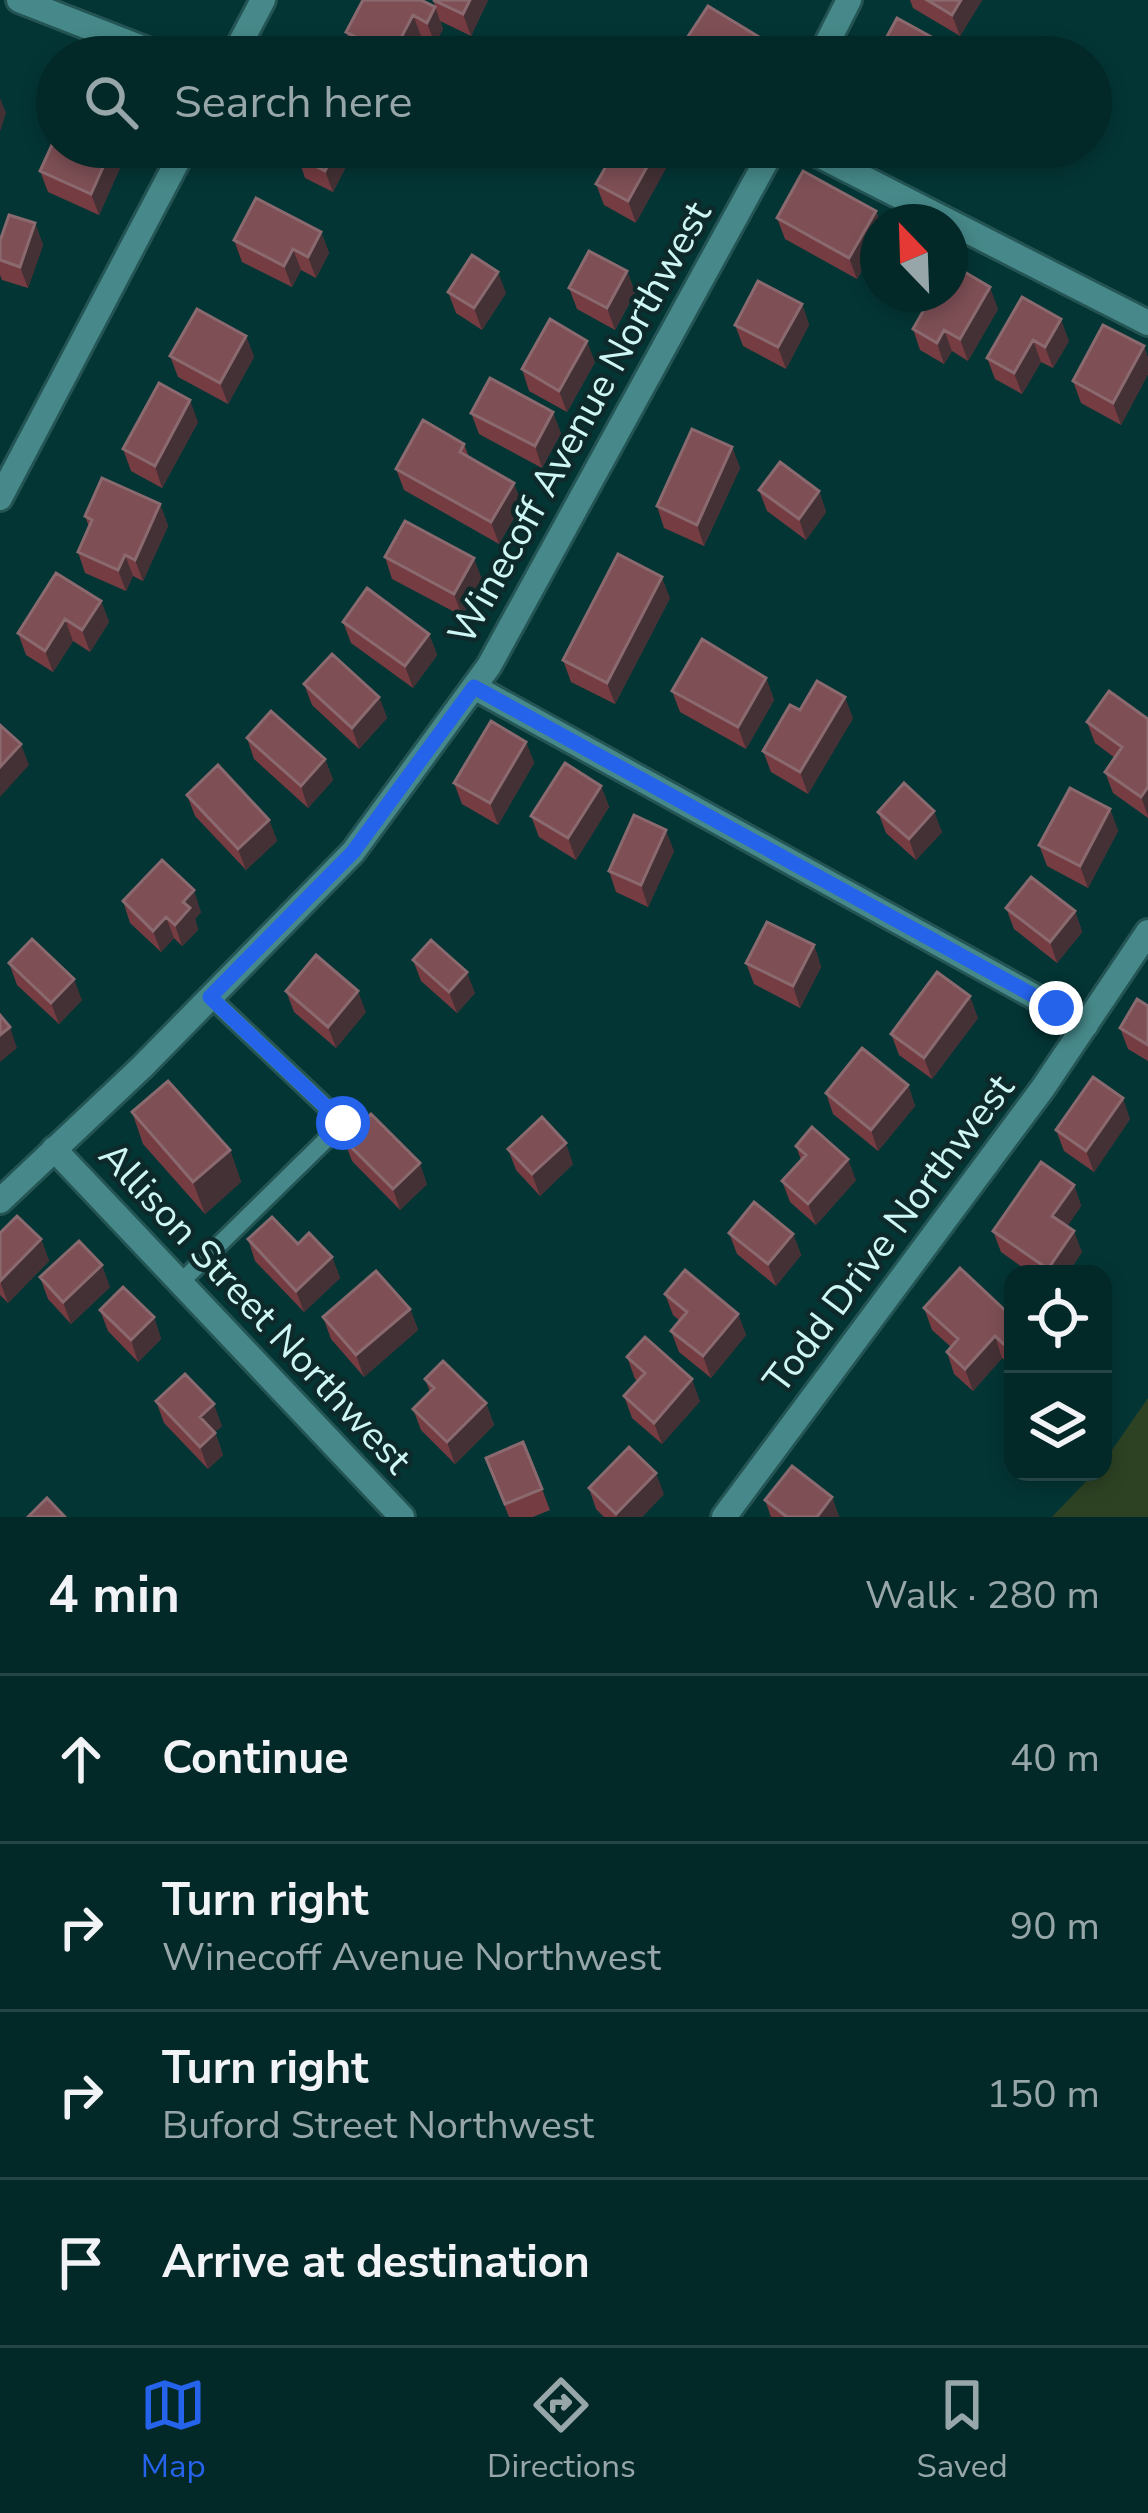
<!DOCTYPE html>
<meta charset="utf-8">
<style>
body{margin:0;font-family:"Nunito Sans",sans-serif;background:#113434;color:#f1f3f6}
.controls{position:absolute;right:36px;bottom:36px;display:grid;overflow:hidden;border-radius:24px;box-shadow:0 6px 18px #0003}
.controls button{width:108px;height:108px;display:grid;place-items:center;padding:0;border:0;border-bottom:3px solid #244445;background:#032828;color:#f1f3f6;font:60px sans-serif}
.compass{position:absolute;left:860px;top:204px;width:108px;height:108px;border-radius:50%;background:#032828;box-shadow:0 6px 18px #0003;rotate:337deg}
.stop{position:absolute;width:36px;height:36px;margin:-27px;border:9px solid #2563eb;border-radius:50%;background:#fff}
.stop.end{background:#2563eb;border-color:#fff;box-shadow:0 3px 12px #0008}
.list{margin:0;padding:0;list-style:none}
h2{display:flex;justify-content:space-between;align-items:center;height:156px;margin:0;padding:0 48px;font-size:51px}
h2 small{font-size:39px;font-weight:400;color:#97a6a8}
.list li{display:grid;grid-template-columns:78px 1fr auto;gap:36px;align-items:center;box-sizing:border-box;height:168px;padding:0 48px;border-top:3px solid #244445}
.list b{display:block;font-size:45px;white-space:nowrap}
.list p{margin:0;font-size:39px;white-space:nowrap;color:#97a6a8}
.list em{font-size:39px;font-style:normal;color:#97a6a8}
.icon{flex:none;width:66px;height:66px;fill:none;stroke:currentColor;stroke-width:2;stroke-linecap:round;stroke-linejoin:round}
.map{position:relative;flex:none;width:1148px;height:1517px;overflow:hidden}
.search{position:absolute;background:#032828;box-shadow:0 6px 18px #0003;left:36px;right:36px;top:36px;height:132px;display:flex;align-items:center;gap:30px;box-sizing:border-box;padding:0 42px;border-radius:66px;color:#97a6a8;font-size:45px}
.sheet{height:828px;background:#032828}
nav{display:flex;justify-content:space-around;align-items:center;box-sizing:border-box;height:168px;border-top:3px solid #244445;background:#032828;font-size:33px;color:#97a6a8}
nav a{display:grid;justify-items:center;gap:6px}
nav .on{color:#2563eb}
.map>svg:first-child{display:block}
</style>
<div class="map">
<svg width="1148" height="1517" viewBox="0 0 1148 1517">
<rect width="100%" height="100%" fill="#043535"/>
<path fill="#2d4223" d="M 1148,1398 L 1148,1517 L 1052,1517 L 1095,1472 L 1103,1472 L 1103,1463 Z"/>
<g fill="none" stroke-linecap="round" stroke-linejoin="round">
<defs>
<path id="service" d="M 181,1282 L 343,1123 L 210,997"/>
<path id="minor" d="M 19,0 L 165,57
M 233,57 L 263,0
M 803,147 L 1148,323
M 0,498 L 185,147
M 474,687 L 1086,1025
M 54,1149 L 402,1517
M 724,1517 L 1043,1088 L 1148,932"/>
<path id="tertiary" d="M 820,57 L 849,0
M 0,1201 L 142,1067 L 353,852 L 489,666 L 774,147"/>
</defs>
<use href="#service" stroke="#245454" stroke-width="22"/>
<use href="#minor" stroke="#245454" stroke-width="30"/>
<use href="#tertiary" stroke="#245454" stroke-width="30"/>
<use href="#service" stroke="#47898a" stroke-width="16"/>
<use href="#minor" stroke="#47898a" stroke-width="24"/>
<use href="#tertiary" stroke="#47898a" stroke-width="24"/>
</g>
<path fill="#753c42" d="M 433,0 L 488,0 L 471,36 L 440,21 Z
M 910,0 L 982,0 L 960,36 L 913,8 Z
M 435,7 L 443,29 L 435,44 L 421,36 L 410,57 L 361,57 L 354,53 L 346,32 Z
M 759,37 L 766,57 L 694,57 L 687,38 Z
M 112,147 L 120,168 L 99,215 L 48,192 L 40,171 Z
M 303,147 L 356,147 L 333,192 L 305,178 L 298,157 Z
M 508,147 L 543,147 L 534,162 Z
M 617,147 L 636,223 L 604,205 L 596,184 Z
M 876,211 L 880,222 L 878,222 L 878,242 L 857,279 L 785,239 L 777,218 Z
M 35,223 L 43,245 L 28,288 L 2,280 L 0,275 L 0,241 Z
M 321,232 L 329,253 L 316,278 L 301,270 L 292,287 L 242,262 L 234,240 Z
M 627,271 L 635,293 L 615,330 L 577,309 L 569,288 Z
M 448,292 L 506,293 L 482,330 L 456,313 Z
M 1022,297 L 1069,341 L 1053,368 L 1041,362 L 1022,394 L 995,379 L 987,358 Z
M 802,304 L 809,325 L 786,369 L 743,346 L 735,325 Z
M 998,309 L 968,361 L 952,351 L 944,364 L 920,350 L 913,329 Z
M 246,336 L 254,357 L 228,404 L 178,377 L 170,356 Z
M 1144,346 L 1148,358 L 1148,374 L 1121,425 L 1081,403 L 1073,381 Z
M 595,362 L 567,412 L 529,391 L 522,369 Z
M 471,413 L 561,433 L 542,468 L 479,434 Z
M 198,422 L 162,488 L 131,471 L 123,449 Z
M 464,444 L 469,457 L 522,504 L 499,544 L 404,490 L 396,469 Z
M 732,447 L 740,468 L 704,546 L 664,528 L 657,506 Z
M 759,490 L 819,491 L 826,512 L 806,540 L 767,511 Z
M 160,504 L 168,526 L 143,581 L 133,576 L 126,591 L 85,573 L 78,552 L 89,527 L 85,516 Z
M 385,557 L 482,579 L 462,616 L 392,579 Z
M 670,598 L 615,704 L 571,682 L 563,660 Z
M 101,601 L 109,622 L 90,652 L 73,641 L 53,672 L 26,655 L 18,633 Z
M 343,622 L 429,634 L 437,655 L 413,688 L 351,643 Z
M 766,678 L 774,700 L 746,749 L 680,712 L 672,691 Z
M 304,684 L 379,697 L 387,718 L 359,749 L 312,705 Z
M 853,718 L 808,794 L 771,772 L 763,751 Z
M 1148,719 L 1148,818 L 1113,793 L 1105,772 L 1115,758 L 1095,743 L 1087,722 Z
M 247,738 L 325,759 L 333,780 L 308,808 L 254,759 Z
M 526,742 L 534,763 L 498,825 L 462,804 L 454,783 Z
M 601,786 L 609,807 L 576,860 L 539,837 L 531,816 Z
M 187,795 L 269,820 L 277,841 L 246,870 L 195,816 Z
M 1110,809 L 1118,831 L 1088,888 L 1047,866 L 1039,845 Z
M 878,812 L 942,832 L 916,860 L 886,833 Z
M 674,851 L 648,907 L 616,892 L 609,871 Z
M 123,901 L 201,912 L 195,919 L 198,930 L 182,946 L 174,938 L 161,952 L 130,923 Z
M 1006,908 L 1075,911 L 1082,932 L 1057,963 L 1014,929 Z
M 814,945 L 821,967 L 800,1008 L 754,984 L 746,963 Z
M 413,960 L 475,993 L 457,1013 L 421,981 Z
M 9,963 L 82,1000 L 59,1024 L 17,985 Z
M 286,991 L 366,1012 L 336,1048 L 294,1012 Z
M 1148,1006 L 1148,1061 L 1128,1049 L 1120,1028 Z
M 978,1018 L 932,1079 L 899,1055 L 891,1034 Z
M 908,1085 L 915,1106 L 878,1151 L 833,1114 L 826,1093 Z
M 132,1112 L 230,1150 L 241,1182 L 205,1214 L 143,1144 Z
M 1130,1119 L 1094,1172 L 1064,1151 L 1056,1130 Z
M 344,1140 L 427,1184 L 400,1210 L 352,1161 Z
M 796,1146 L 856,1180 L 816,1225 L 790,1202 L 782,1181 L 801,1160 Z
M 508,1149 L 573,1164 L 540,1196 L 516,1170 Z
M 1074,1185 L 1081,1206 L 1067,1226 L 1082,1252 L 1067,1274 L 1032,1274 L 1001,1252 L 993,1231 Z
M 0,1233 L 41,1239 L 49,1261 L 8,1303 L 0,1295 Z
M 729,1233 L 793,1234 L 801,1255 L 776,1286 L 737,1254 Z
M 248,1239 L 298,1244 L 332,1257 L 340,1278 L 304,1312 L 255,1261 Z
M 40,1277 L 110,1287 L 71,1324 L 48,1299 Z
M 665,1294 L 738,1314 L 746,1335 L 711,1378 L 679,1352 L 671,1331 L 680,1321 L 673,1315 Z
M 924,1308 L 1013,1318 L 1013,1367 L 1002,1358 L 973,1391 L 954,1374 L 947,1352 L 951,1347 L 932,1330 Z
M 410,1309 L 418,1330 L 364,1377 L 331,1339 L 323,1317 Z
M 100,1310 L 154,1317 L 161,1339 L 138,1362 L 108,1331 Z
M 627,1357 L 700,1401 L 662,1444 L 632,1418 L 624,1396 L 638,1381 L 635,1379 Z
M 425,1379 L 486,1403 L 494,1425 L 455,1464 L 421,1430 L 413,1409 L 430,1392 Z
M 156,1401 L 222,1426 L 215,1432 L 223,1455 L 208,1469 L 164,1423 Z
M 486,1458 L 542,1489 L 550,1510 L 533,1517 L 509,1517 Z
M 589,1488 L 664,1494 L 642,1517 L 604,1517 L 596,1509 Z
M 832,1497 L 839,1517 L 771,1517 L 765,1500 Z"/>
<path fill="#443135" d="M 470,0 L 488,0 L 471,36 L 463,14 Z
M 961,0 L 982,0 L 960,36 L 952,15 Z
M 435,7 L 443,29 L 435,44 L 427,23 Z
M 413,15 L 421,36 L 410,57 L 392,57 Z
M 759,37 L 766,57 L 746,57 Z
M 937,40 L 943,57 L 927,57 Z
M 0,98 L 6,113 L 0,132 Z
M 112,147 L 120,168 L 99,215 L 91,194 Z
M 337,147 L 356,147 L 333,192 L 325,171 Z
M 528,147 L 543,147 L 534,162 Z
M 658,147 L 678,147 L 636,223 L 628,201 Z
M 876,211 L 880,222 L 878,222 L 878,242 L 857,279 L 849,258 Z
M 35,223 L 43,245 L 28,288 L 20,267 Z
M 321,232 L 329,253 L 316,278 L 308,257 Z
M 293,249 L 301,270 L 292,287 L 284,266 Z
M 627,271 L 635,293 L 615,330 L 607,308 Z
M 498,272 L 506,293 L 482,330 L 474,308 Z
M 990,287 L 998,309 L 968,361 L 960,339 Z
M 802,304 L 809,325 L 786,369 L 778,347 Z
M 1061,319 L 1069,341 L 1053,368 L 1045,347 Z
M 944,330 L 952,351 L 944,364 L 937,343 Z
M 246,336 L 254,357 L 228,404 L 220,383 Z
M 1033,340 L 1041,362 L 1022,394 L 1014,373 Z
M 587,341 L 595,362 L 567,412 L 559,391 Z
M 1144,346 L 1148,358 L 1148,374 L 1121,425 L 1113,403 Z
M 190,400 L 198,422 L 162,488 L 155,466 Z
M 553,412 L 561,433 L 542,468 L 535,446 Z
M 732,447 L 740,468 L 704,546 L 697,525 Z
M 514,483 L 522,504 L 499,544 L 491,522 Z
M 819,491 L 826,512 L 806,540 L 799,519 Z
M 160,504 L 168,526 L 143,581 L 135,560 Z
M 125,555 L 133,576 L 126,591 L 118,570 Z
M 474,558 L 482,579 L 462,616 L 454,594 Z
M 662,577 L 670,598 L 615,704 L 607,683 Z
M 101,601 L 109,622 L 90,652 L 82,630 Z
M 65,619 L 73,641 L 53,672 L 45,651 Z
M 429,634 L 437,655 L 413,688 L 405,666 Z
M 766,678 L 774,700 L 746,749 L 738,727 Z
M 379,697 L 387,718 L 359,749 L 352,728 Z
M 845,697 L 853,718 L 808,794 L 800,772 Z
M 526,742 L 534,763 L 498,825 L 490,803 Z
M 21,744 L 29,765 L 0,797 L 0,767 Z
M 325,759 L 333,780 L 308,808 L 301,786 Z
M 601,786 L 609,807 L 576,860 L 568,838 Z
M 1148,787 L 1148,816 L 1141,797 Z
M 1110,809 L 1118,831 L 1088,888 L 1080,866 Z
M 934,811 L 942,832 L 916,860 L 909,839 Z
M 269,820 L 277,841 L 246,870 L 238,849 Z
M 666,830 L 674,851 L 648,907 L 641,885 Z
M 194,890 L 201,912 L 195,919 L 198,930 L 182,946 L 175,925 L 183,902 Z
M 1075,911 L 1082,932 L 1057,963 L 1050,942 Z
M 166,917 L 174,938 L 161,952 L 153,931 Z
M 814,945 L 821,967 L 800,1008 L 793,986 Z
M 467,972 L 475,993 L 457,1013 L 449,992 Z
M 74,979 L 82,1000 L 59,1024 L 51,1003 Z
M 358,991 L 366,1012 L 336,1048 L 328,1027 Z
M 970,996 L 978,1018 L 932,1079 L 924,1058 Z
M 10,1027 L 17,1048 L 0,1062 L 0,1035 Z
M 908,1085 L 915,1106 L 878,1151 L 871,1130 Z
M 1123,1098 L 1130,1119 L 1094,1172 L 1086,1151 Z
M 566,1143 L 573,1164 L 540,1196 L 532,1174 Z
M 230,1150 L 241,1182 L 205,1214 L 193,1182 Z
M 848,1159 L 856,1180 L 816,1225 L 808,1204 Z
M 420,1163 L 427,1184 L 400,1210 L 393,1189 Z
M 1074,1185 L 1081,1206 L 1060,1237 L 1052,1216 Z
M 1074,1231 L 1082,1252 L 1067,1274 L 1050,1274 L 1048,1269 Z
M 793,1234 L 801,1255 L 776,1286 L 768,1264 Z
M 41,1239 L 49,1261 L 8,1303 L 0,1281 Z
M 332,1257 L 340,1278 L 304,1312 L 296,1291 Z
M 102,1265 L 110,1287 L 71,1324 L 63,1302 Z
M 410,1309 L 418,1330 L 364,1377 L 356,1355 Z
M 738,1314 L 746,1335 L 711,1378 L 703,1356 Z
M 154,1317 L 161,1339 L 138,1362 L 131,1340 Z
M 995,1336 L 1002,1358 L 973,1391 L 965,1369 Z
M 692,1379 L 700,1401 L 662,1444 L 654,1423 Z
M 486,1403 L 494,1425 L 455,1464 L 447,1442 Z
M 214,1404 L 222,1426 L 208,1438 L 200,1417 Z
M 215,1433 L 223,1455 L 208,1469 L 200,1447 Z
M 656,1473 L 664,1494 L 642,1517 L 617,1517 L 616,1514 Z
M 832,1497 L 839,1517 L 817,1517 Z"/>
<path fill="#7e5056" stroke="#8b6a6f" stroke-width="3" d="M 363,0 L 421,0 L 435,7 L 427,23 L 413,15 L 392,55 L 346,32 Z
M 433,0 L 470,0 L 463,14 Z
M 927,0 L 961,0 L 952,15 Z
M 708,6 L 759,37 L 746,57 L 718,57 L 687,38 Z
M 897,18 L 937,40 L 927,57 L 876,57 Z
M 57,134 L 57,147 L 112,147 L 91,194 L 40,171 Z
M 303,147 L 337,147 L 325,171 L 298,157 Z
M 617,147 L 658,147 L 628,201 L 596,184 Z
M 803,171 L 876,211 L 849,258 L 777,218 Z
M 256,198 L 321,232 L 308,257 L 293,249 L 284,266 L 234,240 Z
M 9,215 L 35,223 L 20,267 L 0,260 L 0,241 Z
M 589,251 L 627,271 L 607,308 L 569,288 Z
M 472,255 L 498,272 L 474,308 L 448,292 Z
M 951,264 L 990,287 L 960,339 L 944,330 L 937,343 L 913,329 L 933,294 L 950,294 Z
M 758,281 L 802,304 L 778,347 L 735,325 Z
M 1022,297 L 1061,319 L 1045,347 L 1033,340 L 1014,373 L 987,358 Z
M 197,309 L 246,336 L 220,383 L 170,356 Z
M 550,319 L 587,341 L 559,391 L 522,369 Z
M 1103,325 L 1144,346 L 1113,403 L 1073,381 Z
M 490,378 L 553,412 L 535,446 L 471,413 Z
M 159,383 L 190,400 L 155,466 L 123,449 Z
M 423,420 L 464,444 L 460,452 L 514,483 L 491,522 L 396,469 Z
M 692,429 L 732,447 L 697,525 L 657,506 Z
M 780,462 L 819,491 L 799,519 L 759,490 Z
M 102,478 L 160,504 L 135,560 L 125,555 L 118,570 L 78,552 L 92,520 L 85,516 Z
M 405,521 L 474,558 L 454,594 L 385,557 Z
M 618,554 L 662,577 L 607,683 L 563,660 Z
M 56,573 L 101,601 L 82,630 L 65,619 L 45,651 L 18,633 Z
M 367,588 L 429,634 L 405,666 L 343,622 Z
M 702,639 L 766,678 L 738,727 L 672,691 Z
M 332,654 L 379,697 L 352,728 L 304,684 Z
M 817,681 L 845,697 L 800,772 L 763,751 L 790,705 L 800,710 Z
M 1109,691 L 1148,719 L 1148,787 L 1141,797 L 1105,772 L 1122,747 L 1087,722 Z
M 271,711 L 325,759 L 301,786 L 247,738 Z
M 491,721 L 526,742 L 490,803 L 454,783 Z
M 0,725 L 21,744 L 0,767 Z
M 565,763 L 601,786 L 568,838 L 531,816 Z
M 218,765 L 269,820 L 238,849 L 187,795 Z
M 904,783 L 934,811 L 909,839 L 878,812 Z
M 1070,788 L 1110,809 L 1080,866 L 1039,845 Z
M 634,815 L 666,830 L 641,885 L 609,871 Z
M 162,860 L 194,890 L 183,902 L 190,908 L 175,925 L 166,917 L 153,931 L 123,901 Z
M 1031,877 L 1075,911 L 1050,942 L 1006,908 Z
M 767,922 L 814,945 L 793,986 L 746,963 Z
M 32,939 L 74,979 L 51,1003 L 9,963 Z
M 431,940 L 467,972 L 449,992 L 413,960 Z
M 316,955 L 358,991 L 328,1027 L 286,991 Z
M 937,972 L 970,996 L 924,1058 L 891,1034 Z
M 1137,999 L 1148,1006 L 1148,1045 L 1120,1028 Z
M 0,1015 L 10,1027 L 0,1035 Z
M 862,1048 L 908,1085 L 871,1130 L 826,1093 Z
M 1093,1077 L 1123,1098 L 1086,1151 L 1056,1130 Z
M 168,1081 L 230,1150 L 193,1182 L 132,1112 Z
M 371,1114 L 420,1163 L 393,1189 L 344,1140 Z
M 542,1117 L 566,1143 L 532,1174 L 508,1149 Z
M 812,1127 L 848,1159 L 808,1204 L 782,1181 L 806,1155 L 796,1146 Z
M 1041,1162 L 1074,1185 L 1052,1216 L 1074,1231 L 1048,1269 L 993,1231 Z
M 754,1202 L 793,1234 L 768,1264 L 729,1233 Z
M 17,1216 L 41,1239 L 0,1281 L 0,1233 Z
M 272,1217 L 298,1244 L 309,1233 L 332,1257 L 296,1291 L 248,1239 Z
M 79,1241 L 102,1265 L 63,1302 L 40,1277 Z
M 960,1268 L 1013,1318 L 1013,1353 L 995,1336 L 965,1369 L 947,1352 L 958,1339 L 924,1308 Z
M 685,1270 L 738,1314 L 703,1356 L 671,1331 L 687,1312 L 665,1294 Z
M 376,1271 L 410,1309 L 356,1355 L 323,1317 Z
M 123,1287 L 154,1317 L 131,1340 L 100,1310 Z
M 645,1337 L 692,1379 L 654,1423 L 624,1396 L 645,1373 L 627,1357 Z
M 443,1361 L 486,1403 L 447,1442 L 413,1409 L 434,1388 L 425,1379 Z
M 185,1374 L 214,1404 L 200,1417 L 215,1433 L 200,1447 L 156,1401 Z
M 523,1442 L 542,1489 L 505,1504 L 486,1458 Z
M 629,1447 L 656,1473 L 616,1514 L 589,1488 Z
M 792,1466 L 832,1497 L 817,1517 L 787,1517 L 765,1500 Z
M 47,1498 L 65,1517 L 28,1517 Z"/>
<g fill="none" stroke-linecap="round" stroke-linejoin="round">
<path stroke="#2563eb" stroke-width="15" d="M 343,1123 L 210,997 L 353,852 L 474,687 L 1056,1008"/>
</g>
<g text-anchor="middle" dominant-baseline="central" stroke-width="9" stroke-linejoin="round" paint-order="stroke">
<g font-size="39" fill="#cef6f5" stroke="#0e2929">
<text transform="translate(580 423) rotate(-61)">Winecoff Avenue Northwest</text>
<text transform="translate(889 1234) rotate(-53)">Todd Drive Northwest</text>
<text transform="translate(255 1308) rotate(47)">Allison Street Northwest</text>
</g>
</g>
</svg>
<div class="controls">
<button><svg class="icon" aria-label="locate" viewBox="0 0 24 24"><circle cx="12" cy="12" r="6"/><path d="M12 2v4M12 18v4M2 12h4M18 12h4"/></svg></button>
<button><svg class="icon" aria-label="layers" viewBox="0 0 24 24"><path d="M12 4l9 5-9 5-9-5zM3 14l9 5 9-5"/></svg></button>
</div>
<svg class="compass" viewBox="-18 -18 36 36"><path d="M0-13l5 13h-10z" fill="#e53935"/><path d="M0 13l5-13h-10z" fill="#97a6a8"/></svg>
<div class="stop" style="left:343px;top:1123px"></div>
<div class="stop end" style="left:1056px;top:1008px"></div>
<div class="search"><svg class="icon" aria-label="search" viewBox="0 0 24 24"><circle cx="10" cy="10" r="6"/><path d="M15 15l6 6"/></svg>Search here</div>
</div>
<section class="sheet">
<h2>4 min<small>Walk · 280 m</small></h2>
<ul class="list">
<li><svg class="icon" aria-label="ahead" viewBox="0 0 24 24"><path d="M12 20V5M6 11l6-6 6 6"/></svg><div><b>Continue</b></div><em>40 m</em></li>
<li><svg class="icon" aria-label="right" viewBox="0 0 24 24"><path d="M7 20v-9h11M14 6l5 5-5 5"/></svg><div><b>Turn right</b><p>Winecoff Avenue Northwest</p></div><em>90 m</em></li>
<li><svg class="icon" aria-label="right" viewBox="0 0 24 24"><path d="M7 20v-9h11M14 6l5 5-5 5"/></svg><div><b>Turn right</b><p>Buford Street Northwest</p></div><em>150 m</em></li>
<li><svg class="icon" aria-label="arrive" viewBox="0 0 24 24"><path d="M6 21V4h12l-3 4 3 4H6"/></svg><div><b>Arrive at destination</b></div></li>
</ul>
</section>
<nav>
<a class="on"><svg class="icon" aria-label="map" viewBox="0 0 24 24"><path d="M3 6l6-2 6 2 6-2v14l-6 2-6-2-6 2zM9 4v14M15 6v14"/></svg>Map</a>
<a><svg class="icon" aria-label="directions" viewBox="0 0 24 24"><path d="M12 3l9 9-9 9-9-9zM9 14v-3h6M13 9l2 2-2 2"/></svg>Directions</a>
<a><svg class="icon" aria-label="saved" viewBox="0 0 24 24"><path d="M7 4h10v16l-5-4-5 4z"/></svg>Saved</a>
</nav>
